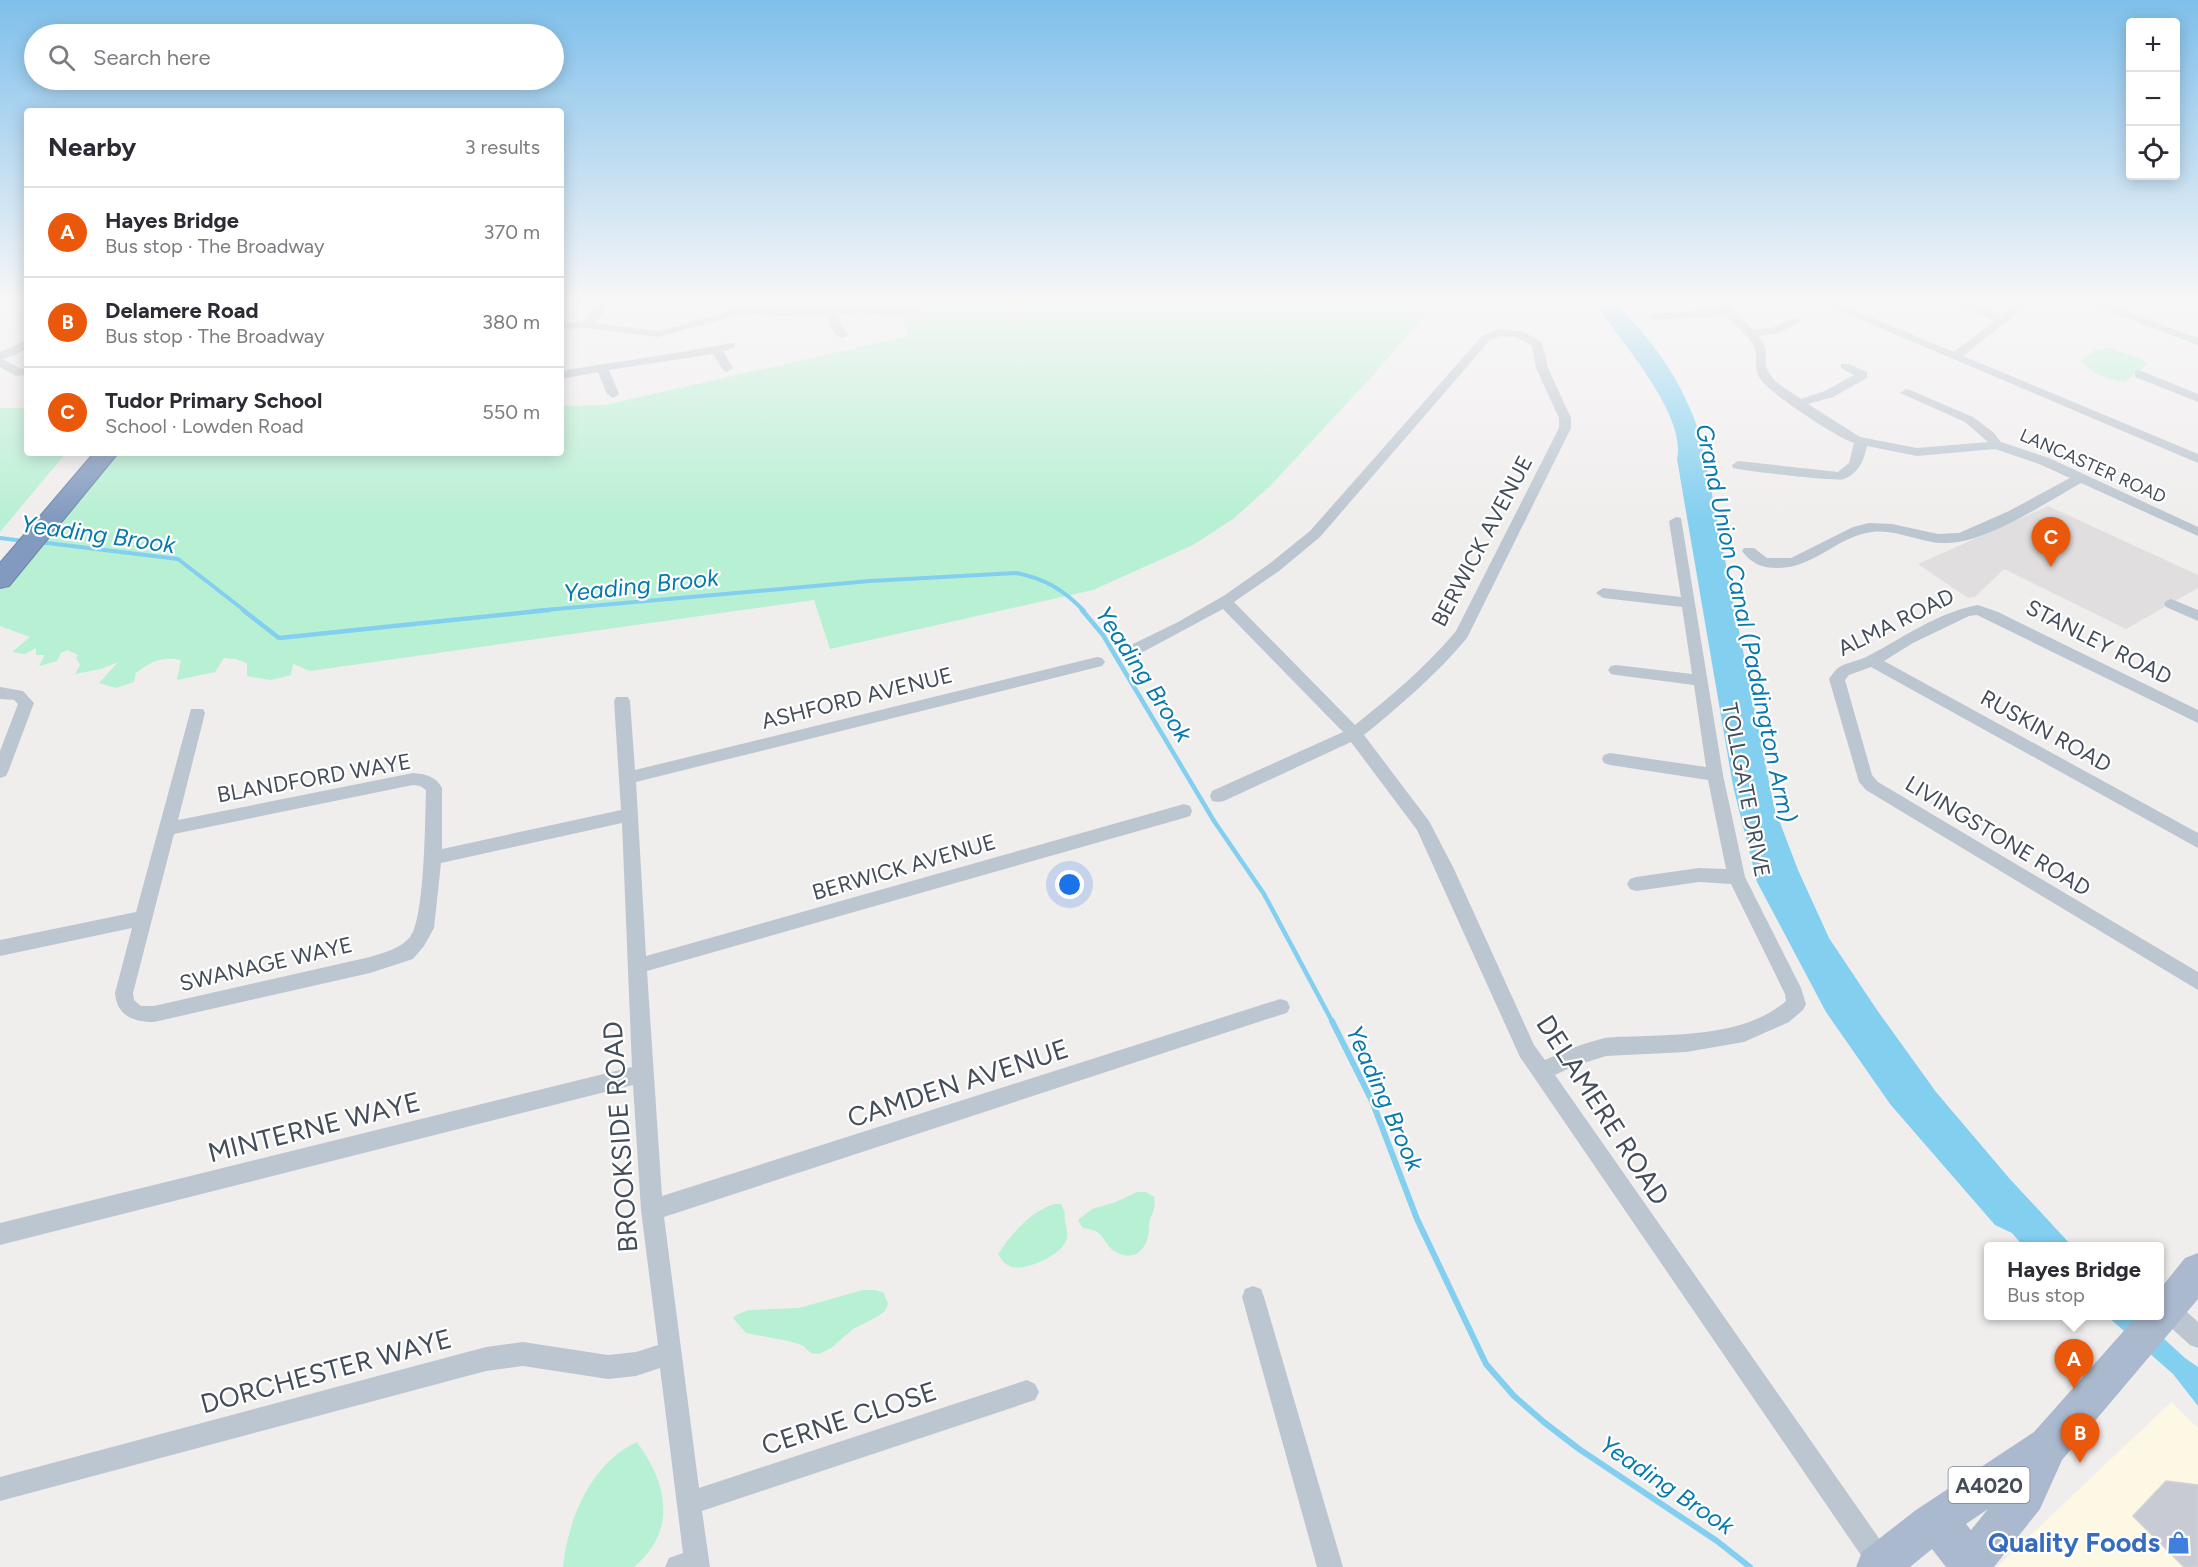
<!DOCTYPE html>
<meta charset="utf-8">
<style>
body{margin:0;font-family:Figtree,sans-serif;background:#f2f2f3;color:#2b2b33}
.controls{position:absolute;right:18px;top:18px;display:grid;overflow:hidden;border-radius:6px;box-shadow:0 3px 15px #0003}
.controls button{width:54px;height:54px;display:grid;place-items:center;padding:0;border:0;border-bottom:2px solid #e1e1e2;background:#fff;color:#2b2b33;font:30px sans-serif}
.you{position:absolute;left:1070px;top:885px;width:21px;height:21px;margin:-15px;border:4px solid #fff;border-radius:50%;background:#1a73e8;box-shadow:0 0 0 9px #1a73e833}
.badge{display:grid;place-items:center;width:39px;height:39px;border-radius:50%;background:#ea580c;color:#fff;font-size:20px;font-weight:700}
.pin{position:absolute;translate:-50% -50px;filter:drop-shadow(0 2px 3px #0008)}
.pin::after{content:'';position:absolute;top:32px;width:21px;height:18px;background:inherit;clip-path:polygon(0 0,100% 0,50% 100%)}
.popup{position:absolute;left:1984px;top:1242px;width:180px;height:78px;box-sizing:border-box;display:grid;place-content:center;border-radius:6px;background:#fff;filter:drop-shadow(0 2px 4px #0005);font-size:20px;white-space:nowrap;color:#7c7c81}
.popup b{font-size:22px;color:#2b2b33}
.popup::after{content:'';position:absolute;left:50%;top:100%;margin-left:-12px;border:12px solid transparent;border-top-color:#fff}
.list{margin:0;padding:0;list-style:none}
h2{display:flex;justify-content:space-between;align-items:center;height:78px;margin:0;padding:0 24px;font-size:26px}
h2 small{font-size:20px;font-weight:400;color:#7c7c81}
.list li{display:grid;grid-template-columns:39px 1fr auto;gap:18px;align-items:center;box-sizing:border-box;height:90px;padding:0 24px;border-top:2px solid #e1e1e2}
.list b{display:block;font-size:22px;white-space:nowrap}
.list p{margin:0;font-size:20px;white-space:nowrap;color:#7c7c81}
.list em{font-size:20px;font-style:normal;color:#7c7c81}
.icon{flex:none;width:33px;height:33px;fill:none;stroke:currentColor;stroke-width:2;stroke-linecap:round;stroke-linejoin:round}
.map{position:relative;flex:none;width:2198px;height:1567px;overflow:hidden}
.search{position:absolute;background:#fff;box-shadow:0 3px 15px #0003;left:24px;top:24px;width:540px;height:66px;display:flex;align-items:center;gap:15px;box-sizing:border-box;padding:0 21px;border-radius:33px;color:#7c7c81;font-size:22px}
.panel{position:absolute;background:#fff;box-shadow:0 3px 15px #0003;left:24px;top:108px;width:540px;height:348px;border-radius:6px}
.map>svg:first-child{display:block}
</style>
<div class="map">
<svg width="2198" height="1567" viewBox="0 0 2198 1567">
<rect width="100%" height="100%" fill="#f0eded"/>
<path fill="#fcf8e4" d="M 2171,1402 L 2198,1428 L 2198,1567 L 1997,1567 Z"/>
<path fill="#e1dedf" d="M 2048,506 L 2198,575 L 2198,588 L 2126,629 L 2004,569 L 1975,597 L 1968,598 L 1918,564 Z"/>
<path fill="#b8f0d3" d="M 887,299 L 1548,299 L 1441,303 L 1418,323 L 1376,372 L 1270,486 L 1233,519 L 1193,545 L 1093,590 L 830,649 L 814,600 L 310,671 L 293,664 L 291,675 L 271,680 L 247,676 L 247,663 L 236,659 L 224,658 L 215,672 L 177,680 L 181,660 C 162,656 151,661 136,673 L 134,682 L 116,688 L 99,683 L 118,662 L 101,669 L 75,674 L 80,665 L 76,658 L 78,655 L 67,650 L 61,653 L 57,661 L 39,666 L 45,655 L 36,655 L 36,648 L 25,654 L 12,652 L 30,637 L 0,626 L 0,586 L 111,453 L 561,453 L 561,406 L 605,405 L 908,336 L 902,317 L 914,314 L 912,309 L 890,308 Z
M 2110,348 L 2144,360 L 2147,364 L 2125,382 C 2109,380 2090,373 2081,361 L 2096,349 Z
M 0,408 L 27,408 L 27,453 L 66,453 L 0,532 Z
M 1137,1192 L 1146,1192 L 1154,1197 C 1157,1212 1149,1214 1149,1227 C 1149,1248 1135,1264 1114,1251 C 1106,1246 1104,1235 1095,1231 C 1091,1229 1086,1229 1082,1227 L 1078,1220 L 1092,1209 L 1116,1202 Z
M 1054,1204 L 1061,1204 L 1065,1213 C 1063,1223 1070,1231 1066,1241 C 1061,1255 1026,1271 1012,1267 C 1005,1265 1002,1260 998,1254 C 1011,1234 1030,1212 1054,1204 Z
M 863,1290 L 875,1290 L 884,1293 L 888,1304 L 885,1311 L 877,1317 L 853,1329 L 831,1348 L 819,1354 L 811,1353 L 802,1345 L 788,1341 L 746,1333 L 733,1318 L 736,1315 L 749,1310 L 799,1308 Z
M 637,1442 C 667,1483 678,1530 634,1567 L 563,1567 C 568,1519 591,1463 637,1442 Z"/>
<path fill="#83cff0" d="M 1592,299 L 1611,299 C 1652,338 1685,384 1701,439 L 1774,807 L 1798,870 L 1829,938 L 1877,1010 L 1936,1092 L 2009,1178 L 2072,1246 L 2023,1246 L 2012,1233 L 1995,1225 L 1890,1104 L 1826,1012 L 1757,882 L 1733,786 L 1677,459 C 1688,414 1616,336 1592,299 Z
M 2107,1316 L 2139,1316 L 2185,1358 L 2198,1367 L 2198,1406 L 2173,1374 Z"/>
<g fill="none" stroke-linecap="round" stroke-linejoin="round">
<path stroke="#83cff0" stroke-width="4" d="M 0,538 L 24,541
M 39,542 L 178,559 L 245,611
M 534,611 L 870,581 L 1016,573 C 1044,578 1064,590 1084,611"/>
<path stroke="#83cff0" stroke-width="4.5" d="M 243,610 L 279,638 L 549,610
M 1082,610 L 1103,635 L 1214,821 L 1264,894 L 1333,1023"/>
<path stroke="#83cff0" stroke-width="6" d="M 1332,1021 L 1372,1101 L 1417,1219 L 1486,1364 L 1514,1396 L 1545,1423 L 1579,1449 L 1717,1541 L 1750,1567"/>
</g>
<path fill="#c8cbd3" stroke="#d0d2d9" stroke-width="1.5" d="M 2166,1481 L 2198,1485 L 2198,1567 L 2184,1567 L 2133,1516 Z"/>
<g fill="none" stroke-linecap="round" stroke-linejoin="round">
<defs>
<path id="highway" d="M 94,453 L 118,453 L 9,586 L 0,588 L 0,563 Z"/>
</defs>
<use href="#highway" stroke="#6d84aa" stroke-width="2"/>
<path fill="#bcc6d0" fill-rule="evenodd" d="M 595,299 L 606,299 L 604,313 L 594,323 L 658,331 L 745,307 L 781,310 L 866,307 L 898,311 L 913,308 L 919,311 L 898,317 L 866,313 L 838,314 L 842,326 L 849,335 L 843,338 C 833,336 830,324 827,315 L 781,316 L 745,313 L 658,337 L 585,328 L 561,329 L 561,323 L 582,322 L 593,312 Z
M 1712,299 L 1723,299 L 1752,329 L 1772,328 L 1792,318 L 1800,318 L 1800,322 L 1778,333 L 1758,336 C 1773,353 1761,357 1768,371 C 1773,383 1790,391 1801,399 L 1825,391 L 1854,375 L 1841,368 L 1841,364 L 1849,364 L 1867,372 L 1867,378 L 1833,397 L 1808,404 L 1860,437 L 1917,448 L 1988,442 L 1965,422 L 1900,393 L 1906,389 L 1910,390 L 1973,417 L 1994,433 L 2001,442 L 2049,458 L 2198,527 L 2198,536 L 2081,483 C 2047,502 1986,543 1947,543 C 1920,544 1893,526 1866,533 C 1834,540 1813,568 1777,568 C 1762,568 1752,564 1742,551 L 1744,548 L 1754,548 L 1767,558 L 1791,558 L 1853,527 L 1869,523 L 1892,524 L 1938,534 L 1959,533 L 2009,511 L 2070,478 L 2039,464 L 1995,449 L 1917,456 L 1867,446 C 1864,460 1859,473 1844,479 C 1837,482 1746,471 1733,468 L 1732,465 L 1738,461 L 1838,472 L 1849,463 L 1854,443 C 1836,437 1774,396 1762,381 C 1751,367 1760,359 1754,346 C 1748,335 1735,325 1726,316 L 1653,320 L 1647,317 L 1653,314 L 1720,309 Z
M 1812,299 L 1827,299 L 1954,352 L 1995,321 L 1943,299 L 1959,299 L 2002,316 L 2023,299 L 2035,299 L 1963,356 L 2198,454 L 2198,463 Z
M 2076,299 L 2092,299 L 2198,338 L 2198,345 Z
M 1499,329 L 1524,332 L 1542,343 L 1548,368 L 1571,418 L 1571,428 L 1467,638 C 1437,674 1401,705 1364,735 L 1429,821 L 1454,869 L 1534,1045 L 1545,1060 C 1564,1051 1584,1043 1605,1038 C 1618,1036 1633,1037 1646,1036 C 1693,1034 1749,1033 1786,1001 L 1785,994 L 1731,884 L 1699,882 L 1636,891 L 1630,889 L 1627,884 L 1630,879 L 1636,877 L 1699,868 L 1726,869 L 1708,780 L 1610,765 L 1604,763 L 1602,759 L 1604,755 L 1610,753 L 1706,767 L 1694,685 L 1616,675 L 1611,674 L 1608,670 L 1611,666 L 1616,665 L 1692,674 L 1682,607 L 1603,598 L 1596,593 L 1603,588 L 1681,597 L 1669,521 L 1676,517 L 1681,518 L 1723,775 L 1745,877 L 1801,988 L 1806,1004 L 1803,1010 L 1789,1022 L 1744,1042 L 1686,1052 L 1606,1056 L 1574,1066 L 1555,1075 L 1890,1554 L 1894,1563 L 1892,1567 L 1869,1567 L 1520,1057 L 1417,830 L 1351,742 L 1224,801 L 1218,802 L 1212,801 L 1210,796 L 1212,791 L 1343,732 L 1223,609 L 1141,653 L 1131,653 L 1129,649 L 1131,645 L 1178,622 L 1225,595 L 1269,564 L 1310,531 L 1482,336 ZM 1500,336 L 1516,337 L 1532,346 L 1536,368 L 1559,418 L 1559,428 L 1456,631 C 1426,667 1391,696 1355,725 L 1234,602 L 1279,571 L 1320,537 L 1490,340 Z
M 27,340 L 27,348 L 17,354 L 2,359 L 21,369 L 27,367 L 27,375 L 16,376 L 0,367 L 0,352 Z
M 731,343 L 735,344 L 735,348 L 723,351 L 733,368 L 727,372 L 723,370 L 713,354 L 609,370 L 619,394 L 613,398 L 607,394 L 598,372 L 561,379 L 561,371 C 617,361 674,355 731,343 Z
M 2139,370 L 2198,394 L 2198,402 L 2135,377 L 2135,371 Z
M 2171,599 L 2198,610 L 2198,621 L 2166,607 L 2164,604 L 2166,601 Z
M 1978,605 L 1998,612 L 2198,710 L 2198,723 L 1977,615 L 1969,616 L 1913,643 L 1884,661 L 2198,833 L 2198,848 L 1871,667 L 1849,675 L 1845,680 L 1872,775 L 1878,782 L 2198,972 L 2198,990 L 1866,790 L 1859,782 L 1829,679 C 1832,675 1834,671 1838,668 C 1846,662 1859,661 1868,656 C 1903,638 1938,612 1978,605 Z
M 1097,657 L 1102,658 L 1105,662 L 1102,666 L 636,782 L 646,956 L 1184,804 L 1190,806 L 1192,811 L 1190,816 L 1184,818 L 647,971 L 662,1196 L 1280,999 L 1287,1001 L 1290,1007 L 1287,1013 L 1280,1015 L 664,1217 L 699,1488 L 1027,1380 L 1035,1384 L 1039,1392 L 1035,1400 L 702,1511 L 710,1567 L 665,1567 L 669,1558 L 683,1553 L 660,1368 L 636,1376 L 608,1379 L 523,1366 L 486,1371 L 0,1501 L 0,1477 L 486,1347 L 523,1342 L 608,1355 L 636,1352 L 658,1345 L 641,1210 L 633,1085 L 0,1245 L 0,1223 L 632,1067 L 622,823 L 441,863 L 434,928 L 424,946 L 413,959 L 370,973 L 154,1022 C 133,1022 117,1016 115,993 L 132,928 L 0,956 L 0,940 L 136,912 L 191,709 L 203,709 L 205,713 L 178,820 L 413,773 C 425,774 436,776 442,788 L 442,849 L 621,810 L 614,701 L 616,697 L 628,697 L 630,701 L 635,770 ZM 413,785 L 420,786 L 426,790 C 425,818 425,919 410,937 C 400,949 385,952 370,957 L 154,1006 L 141,1006 L 134,1000 L 133,993 L 174,834 Z
M 0,687 L 23,691 L 34,703 L 8,772 L 6,776 L 0,778 L 0,751 L 18,704 L 14,700 L 0,699 Z
M 1253,1286 L 1261,1289 L 1264,1297 L 1343,1567 L 1317,1567 L 1242,1297 L 1245,1289 Z
M 2167,1298 L 2175,1301 L 2198,1322 L 2198,1348 L 2190,1345 L 2159,1317 L 2160,1301 Z"/>
<path fill="#abb9ce" fill-rule="evenodd" d="M 2198,1253 L 2198,1299 L 2062,1460 L 2040,1509 L 1994,1567 L 1946,1567 L 1932,1549 L 1910,1567 L 1856,1567 L 1862,1552 L 1916,1510 L 2034,1432 L 2137,1316 L 2160,1316 L 2160,1289 L 2185,1258 ZM 1988,1509 L 1971,1530 L 1966,1524 Z"/>
<use href="#highway" fill="#829abf" fill-rule="evenodd"/>
</g>
<linearGradient id="sky" x2="0" y2="1"><stop stop-color="#7fbfeb"/><stop offset="0.58" stop-color="#f8f7f7"/><stop offset="1" stop-color="#f8f7f7" stop-opacity="0"/></linearGradient>
<rect width="2198" height="519" fill="url(#sky)"/>
<defs>
<symbol id="shop-bare" viewBox="-9 -9 18 18"><path d="M-5-2.5h2.3a2.7 3.5 0 0 1 5.4 0H5L5.5 6h-11ZM-1.5-2.5h3a1.5 2.3 0 0 0-3 0Z" fill="#3f7fe0" stroke="#fff" stroke-width="2.5" paint-order="stroke"/></symbol>
</defs>
<g fill-rule="evenodd">
<use href="#shop-bare" x="2162" y="1526" width="33" height="33"/>
</g>
<g text-anchor="middle" dominant-baseline="central" stroke-width="4.5" stroke-linejoin="round" paint-order="stroke">
<g font-size="18" fill="#444e5b" stroke="#fff">
<text transform="translate(2093 466) rotate(24)">LANCASTER ROAD</text>
</g>
<rect fill="#fff" stroke="#7c838c" stroke-width="1.5" x="1948.5" y="1467" width="81" height="36" rx="4.5"/>
<g font-size="21" font-weight="bold" fill="#444e5b">
<text x="1989" y="1485">A4020</text>
</g>
<g font-size="22" fill="#444e5b" stroke="#fff">
<text transform="translate(1482 541) rotate(-62)">BERWICK AVENUE</text>
<text transform="translate(1896 622) rotate(-26)">ALMA ROAD</text>
<text transform="translate(2099 642) rotate(27)">STANLEY ROAD</text>
<text transform="translate(857 698) rotate(-14)">ASHFORD AVENUE</text>
<text transform="translate(2046 731) rotate(29)">RUSKIN ROAD</text>
<text transform="translate(314 778) rotate(-10)">BLANDFORD WAYE</text>
<text transform="translate(1746 790) rotate(79)">TOLLGATE DRIVE</text>
<text transform="translate(1998 836) rotate(31)">LIVINGSTONE ROAD</text>
<text transform="translate(904 867) rotate(-16)">BERWICK AVENUE</text>
<text transform="translate(266 964) rotate(-13)">SWANAGE WAYE</text>
</g>
<g font-size="24" font-style="italic" fill="#067aad" stroke="#fff">
<text transform="translate(98 534) rotate(8)">Yeading Brook</text>
<text transform="translate(641 585) rotate(-6)">Yeading Brook</text>
<text transform="translate(1746 623) rotate(78)">Grand Union Canal (Paddington Arm)</text>
<text transform="translate(1144 674) rotate(57)">Yeading Brook</text>
<text transform="translate(1385 1098) rotate(66)">Yeading Brook</text>
<text transform="translate(1667 1485) rotate(34)">Yeading Brook</text>
</g>
<g font-size="27" fill="#444e5b" stroke="#fff">
<text transform="translate(958 1083) rotate(-18)">CAMDEN AVENUE</text>
<text transform="translate(1603 1110) rotate(57)">DELAMERE ROAD</text>
<text transform="translate(314 1127) rotate(-14)">MINTERNE WAYE</text>
<text transform="translate(620 1137) rotate(-94)">BROOKSIDE ROAD</text>
<text transform="translate(326 1371) rotate(-15)">DORCHESTER WAYE</text>
<text transform="translate(849 1418) rotate(-18)">CERNE CLOSE</text>
</g>
<g font-size="27" font-weight="bold" fill="#366cbe" stroke="#fff" text-anchor="end">
<text x="2160" y="1542">Quality Foods</text>
</g>
</g>
</svg>
<div class="controls">
<button>+</button>
<button>−</button>
<button><svg class="icon" aria-label="locate" viewBox="0 0 24 24"><circle cx="12" cy="12" r="6"/><path d="M12 2v4M12 18v4M2 12h4M18 12h4"/></svg></button>
</div>
<div class="you"></div>
<div class="pin badge" style="left:2074px;top:1389px">A</div>
<div class="popup"><b>Hayes Bridge</b>Bus stop</div>
<div class="pin badge" style="left:2080px;top:1463px">B</div>
<div class="pin badge" style="left:2051px;top:567px">C</div>
<div class="search"><svg class="icon" aria-label="search" viewBox="0 0 24 24"><circle cx="10" cy="10" r="6"/><path d="M15 15l6 6"/></svg>Search here</div>
<section class="panel">
<h2>Nearby<small>3 results</small></h2>
<ul class="list">
<li><span class="badge">A</span><div><b>Hayes Bridge</b><p>Bus stop · The Broadway</p></div><em>370 m</em></li>
<li><span class="badge">B</span><div><b>Delamere Road</b><p>Bus stop · The Broadway</p></div><em>380 m</em></li>
<li><span class="badge">C</span><div><b>Tudor Primary School</b><p>School · Lowden Road</p></div><em>550 m</em></li>
</ul>
</section>
</div>
